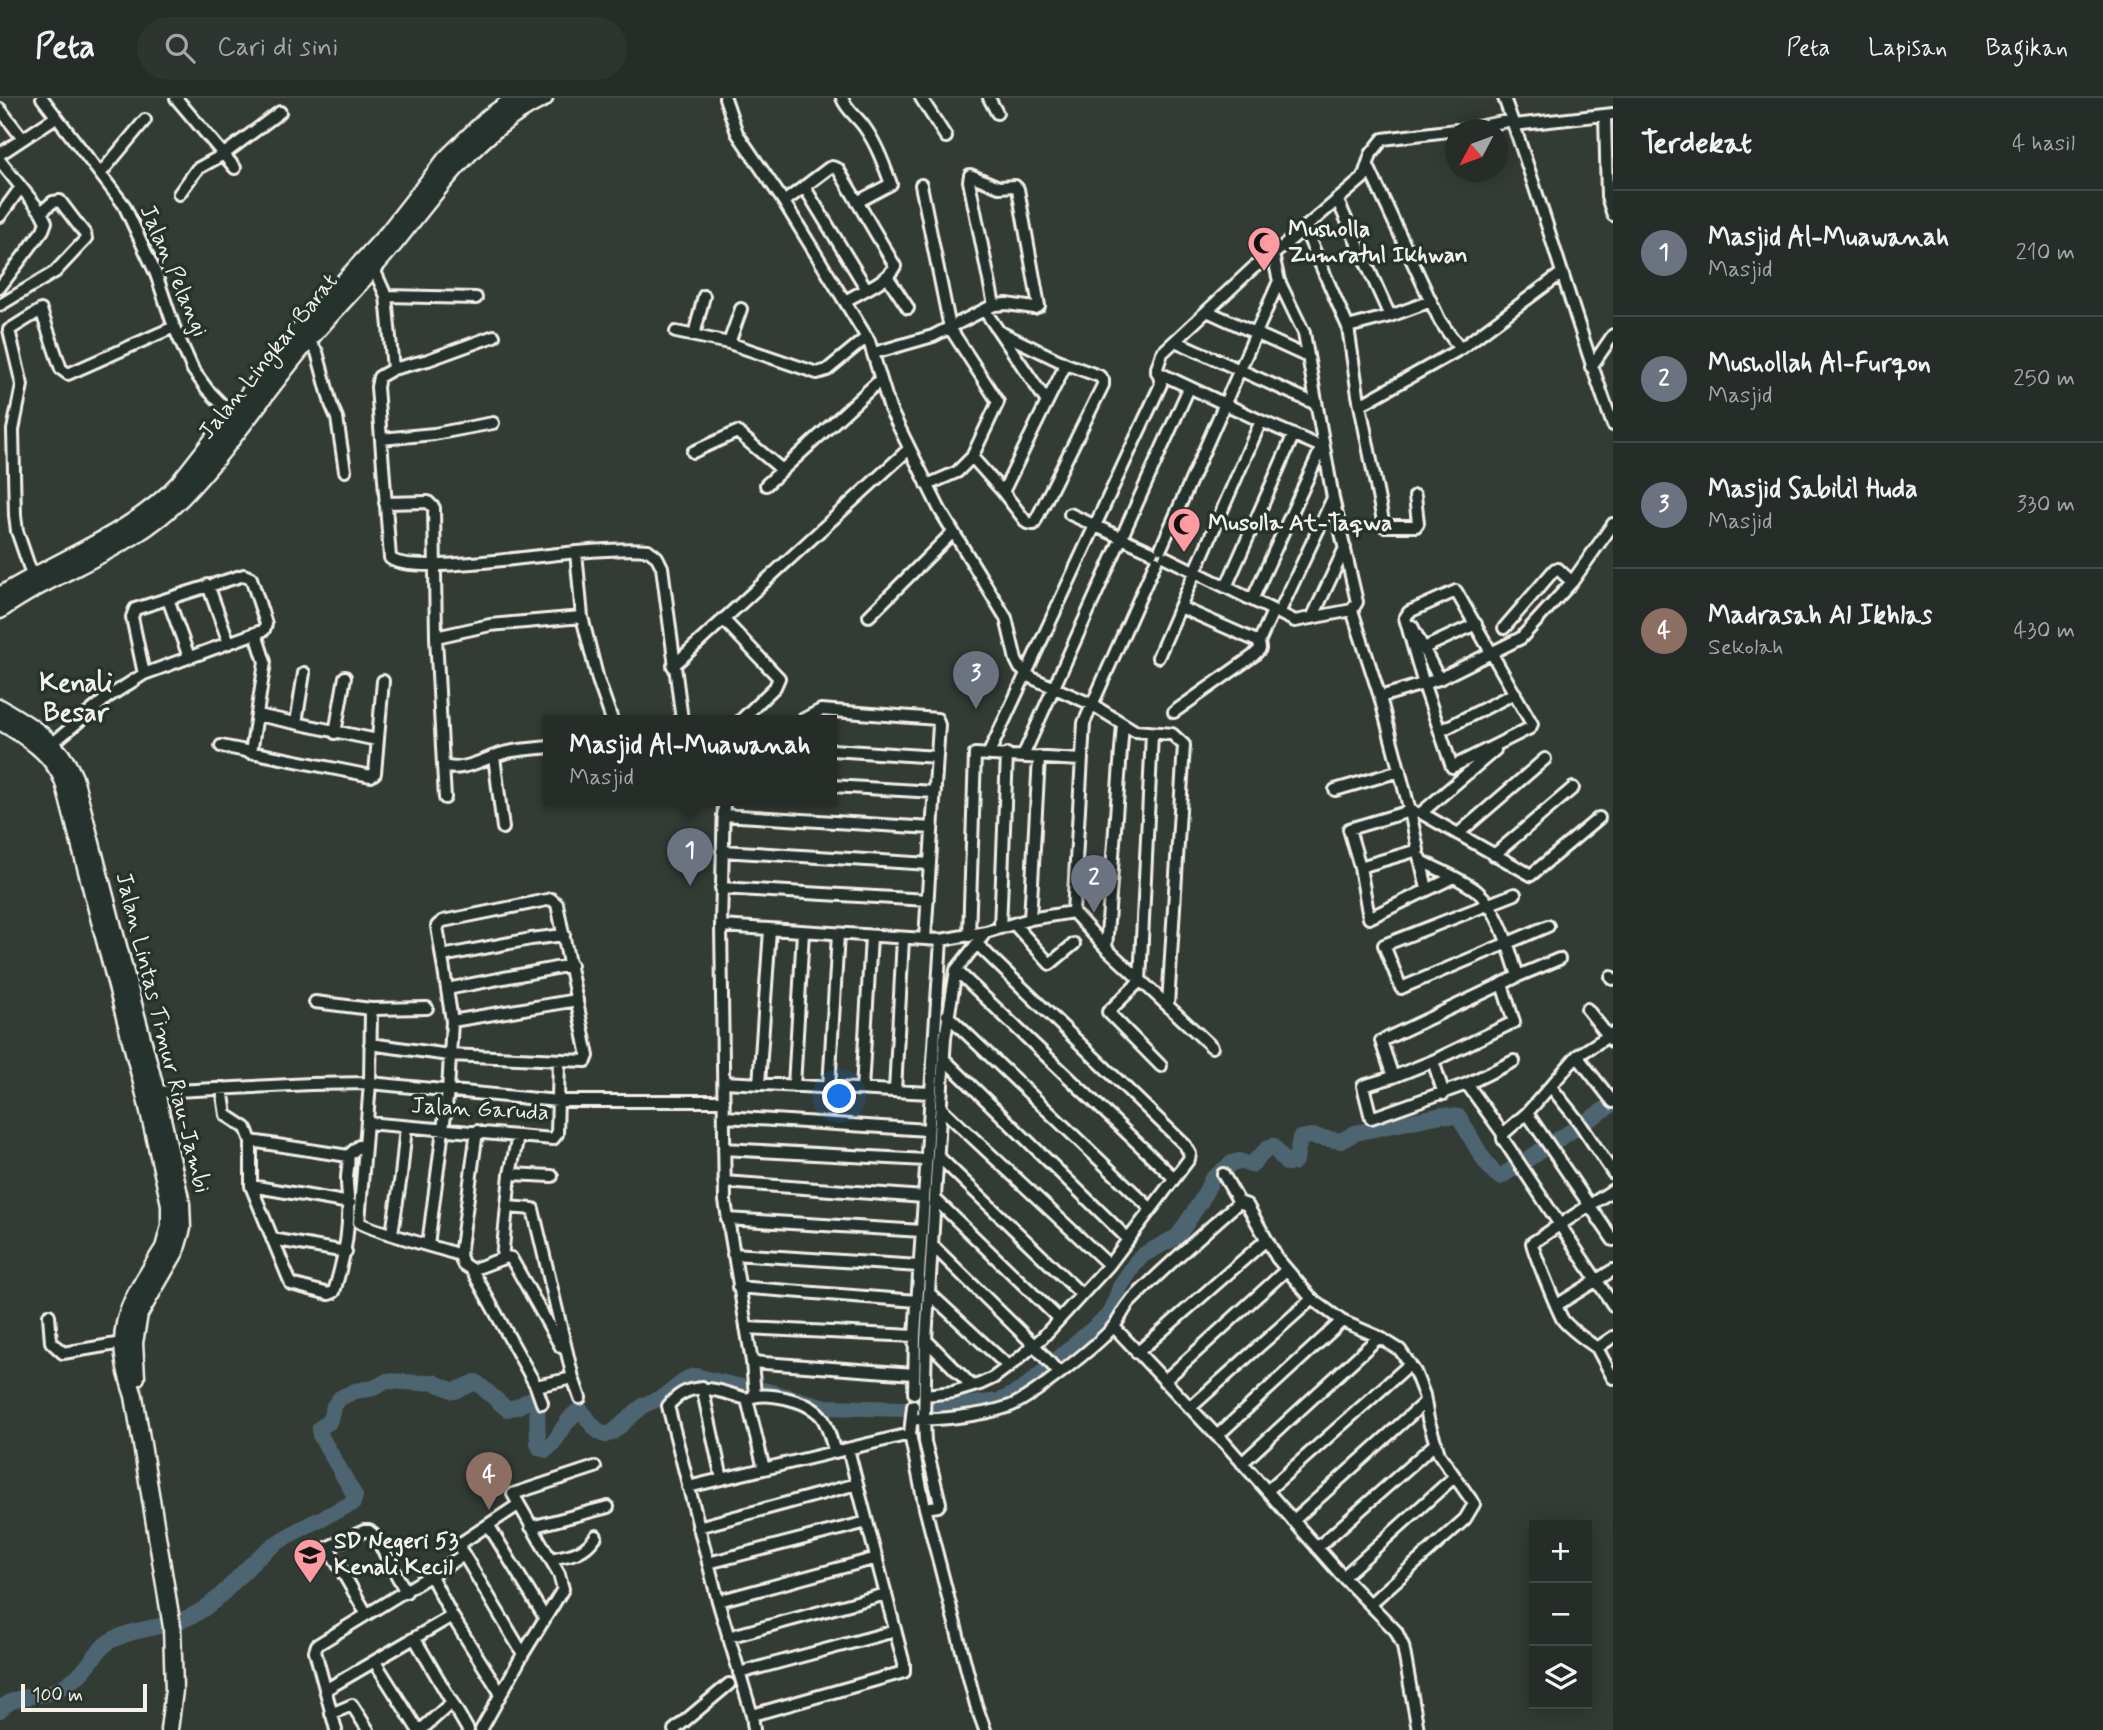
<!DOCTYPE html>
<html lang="id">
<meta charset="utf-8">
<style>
body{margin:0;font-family:Mynerve,sans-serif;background:#2e3430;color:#f1f3f6}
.controls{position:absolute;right:21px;bottom:21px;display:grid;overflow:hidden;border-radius:0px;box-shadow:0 4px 18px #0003}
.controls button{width:63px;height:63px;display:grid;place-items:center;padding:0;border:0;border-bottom:2px solid #424845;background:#262c28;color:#f1f3f6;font:35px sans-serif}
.compass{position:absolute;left:1445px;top:21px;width:63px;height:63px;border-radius:50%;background:#262c28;box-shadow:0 4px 18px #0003;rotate:229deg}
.scale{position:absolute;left:21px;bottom:18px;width:126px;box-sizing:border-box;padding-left:7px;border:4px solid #f4f1e8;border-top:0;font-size:19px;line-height:24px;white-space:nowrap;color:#f4f1e8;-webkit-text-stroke:5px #26332d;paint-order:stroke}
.you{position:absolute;left:840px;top:999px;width:24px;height:24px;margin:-18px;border:5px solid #fff;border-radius:50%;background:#1a73e8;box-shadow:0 0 0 10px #1a73e833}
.badge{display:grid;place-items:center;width:46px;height:46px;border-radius:50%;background:#d6ab8b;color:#fff;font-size:23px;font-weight:700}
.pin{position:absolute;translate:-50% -58px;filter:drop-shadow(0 2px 4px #0008)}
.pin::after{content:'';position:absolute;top:37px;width:24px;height:21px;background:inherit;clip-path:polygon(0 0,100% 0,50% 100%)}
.popup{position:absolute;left:543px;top:617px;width:294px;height:91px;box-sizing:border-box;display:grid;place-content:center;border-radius:0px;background:#262c28;filter:drop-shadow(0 2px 5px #0005);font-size:23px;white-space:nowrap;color:#a4a7a8}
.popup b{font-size:26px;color:#f1f3f6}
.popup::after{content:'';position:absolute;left:50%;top:100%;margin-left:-14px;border:14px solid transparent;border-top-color:#262c28}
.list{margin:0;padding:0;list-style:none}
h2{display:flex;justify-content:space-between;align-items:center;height:91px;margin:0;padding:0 28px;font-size:30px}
h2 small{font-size:23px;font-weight:400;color:#a4a7a8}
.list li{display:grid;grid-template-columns:46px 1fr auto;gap:21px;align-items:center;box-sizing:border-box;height:126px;padding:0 28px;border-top:2px solid #424845}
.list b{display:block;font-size:26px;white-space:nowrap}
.list p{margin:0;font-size:23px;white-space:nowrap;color:#a4a7a8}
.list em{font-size:23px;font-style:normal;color:#a4a7a8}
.icon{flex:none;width:38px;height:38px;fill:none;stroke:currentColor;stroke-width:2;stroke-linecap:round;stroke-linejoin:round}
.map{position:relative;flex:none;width:1613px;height:1632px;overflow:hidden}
header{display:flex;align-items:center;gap:42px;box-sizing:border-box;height:98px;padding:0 35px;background:#262c28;border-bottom:2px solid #424845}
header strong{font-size:33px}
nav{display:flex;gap:38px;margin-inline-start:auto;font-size:24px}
.search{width:490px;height:63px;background:#2e3430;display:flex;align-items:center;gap:18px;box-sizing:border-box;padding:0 24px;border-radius:38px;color:#a4a7a8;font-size:26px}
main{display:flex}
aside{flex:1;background:#262c28}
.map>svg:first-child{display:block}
</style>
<header>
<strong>Peta</strong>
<div class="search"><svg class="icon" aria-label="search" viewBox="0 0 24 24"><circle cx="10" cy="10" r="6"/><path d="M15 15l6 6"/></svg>Cari di sini</div>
<nav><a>Peta</a><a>Lapisan</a><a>Bagikan</a></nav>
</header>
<main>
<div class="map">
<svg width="1613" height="1632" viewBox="0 0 1613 1632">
<rect width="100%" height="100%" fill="#333b35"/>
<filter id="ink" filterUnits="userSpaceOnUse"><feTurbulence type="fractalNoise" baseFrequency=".0143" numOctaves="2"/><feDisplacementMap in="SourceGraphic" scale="14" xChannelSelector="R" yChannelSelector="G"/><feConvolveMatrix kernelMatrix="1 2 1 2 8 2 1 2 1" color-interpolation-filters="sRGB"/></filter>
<g filter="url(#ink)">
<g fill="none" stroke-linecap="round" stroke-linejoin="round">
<path stroke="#4e6571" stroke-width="16" d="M 759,1291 L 826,1309 L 905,1311
M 933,1310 L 1000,1303 L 1022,1292 L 1111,1215 L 1120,1189 L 1136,1164 L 1143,1157 L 1178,1138 L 1201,1103 L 1212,1081 L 1232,1065 L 1239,1063 L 1251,1067 L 1268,1050 L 1273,1048 L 1286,1065 L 1293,1065 L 1296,1061 L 1300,1040 L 1310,1038 L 1341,1043 L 1355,1035 L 1403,1025 L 1442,1017 L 1459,1019 C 1470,1036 1484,1069 1500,1079 L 1613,1006
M 0,1612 C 16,1594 45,1601 64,1588 C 70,1584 76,1580 81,1575 C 92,1565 97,1551 110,1543 C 137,1528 170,1531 197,1515 C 222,1501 238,1477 260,1458 C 283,1437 325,1419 353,1405 L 355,1398 L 320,1337 L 320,1330 L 329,1324 L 334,1308 L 340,1300 L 355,1293 L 374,1290 L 387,1283 L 421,1285 L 433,1284 L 454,1293 L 476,1284 L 507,1311 L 516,1309 L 532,1301 L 537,1308 L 538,1345 L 540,1350 L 546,1352 C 560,1342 565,1319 580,1312 C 590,1321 593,1333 605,1337 L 613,1334 L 644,1307 L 665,1298 L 688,1280 L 695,1278 L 750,1291"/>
<defs>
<path id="minor" d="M 42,0 L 124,107 L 156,176 L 174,229 L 193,272 L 207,291 L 237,322
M 176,0 L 235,70
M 725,0 L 737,35 L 784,104 L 869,243 L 890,311 L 940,412 L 1006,520 L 1016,562 L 1020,570 L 1032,580 L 1091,606 L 1135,633 L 1172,636 L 1184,647 L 1168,907
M 842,0 C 847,13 858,19 865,30 C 877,47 884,67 891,86 L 857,104
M 921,0 L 946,39
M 989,0 L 997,15
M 1504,0 C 1544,108 1573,219 1613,327
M 0,11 L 23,41
M 1605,17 L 1607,99 L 1613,117
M 1514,27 L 1613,16
M 1462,32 L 1512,22
M 0,56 L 56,19
M 0,63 L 41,114 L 46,124 L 43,132 L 0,189
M 1368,68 L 1440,223 L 1460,251
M 101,75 L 145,22
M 921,87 L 950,230 L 998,304 L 972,359 L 957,374 L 927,387
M 805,90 L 866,190
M 179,96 L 197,71 L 224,56 L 280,14
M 1337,101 L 1390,218
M 784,104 L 829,70 L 832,69 L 838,71 L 895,168 C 888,183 860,194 845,203
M 0,118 L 21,89
M 1304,129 L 1348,229 L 1358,297 L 1384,428 L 1416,428 L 1418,425 L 1415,398
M 373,169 L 386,198 L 393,271 L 379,279 L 377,289 L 390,460 C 409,478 546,456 578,454 C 601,452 625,450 648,452 L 657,459 L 662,469 L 682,622
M 887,178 L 908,210
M 386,198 L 476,200
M 0,207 L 55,174 L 86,141 L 85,136 L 60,103 L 53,104 L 41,114
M 1207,213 L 1308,259
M 1348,229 L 1390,218 L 1431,203
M 676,234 L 729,245 L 817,275 L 827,272 L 867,239
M 1000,234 L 1066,266 L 1047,304
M 694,237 L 704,198
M 308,243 L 317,254 L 331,306 L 337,320 L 345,373
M 1175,243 L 1316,306
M 729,245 L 741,211
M 874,255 L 933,238 L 994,207 L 1007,206 L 1034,210 L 1039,208 L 1018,91 L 1015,88 L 999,89 L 970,77 L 969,83 L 994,207
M 1591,269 L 1613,237
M 393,271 L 428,262 L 494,238
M 1157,274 L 1261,323 L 1324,350
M 1360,307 L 1460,251 L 1562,175
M 381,341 L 434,336 L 493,325
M 693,354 L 737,334 L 781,371
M 972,359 L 1003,394 L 1047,304 L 985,213
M 766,387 L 880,282
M 1003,394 L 1027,425 L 1034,426 L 1103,287 L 1103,282 L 1099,278 L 1066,266
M 385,405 L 428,404 L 434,410 L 436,539 L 443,667 C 460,677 490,657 508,654 C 521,651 535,651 548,649
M 1070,416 L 1152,454
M 1161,450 L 1279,183 L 1273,157 L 1363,80 L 1371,56 L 1383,41 L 1456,32
M 576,454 L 582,519 L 598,582 L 612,622
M 1165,459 L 1295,523 L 1352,512 L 1357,504 L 1333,400 L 1304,235 L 1279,183
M 1156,463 L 1084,625 L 1073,814 L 1106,850 L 1212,949
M 32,477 L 17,433 L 15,417 L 13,332 L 22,287 L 9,232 L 41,212 L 61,271 L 68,276 L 174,229
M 208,487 L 229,545
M 1226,489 L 1293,338
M 1456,493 L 1532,626 L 1530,630 L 1452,669 L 1424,587 L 1405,520 L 1409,514 Z
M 168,501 L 189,559
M 1252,502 L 1321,351
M 1180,509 L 1259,544 L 1273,513
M 1352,512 L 1380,599 L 1410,713 L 1349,731 L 1360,769 L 1369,820 L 1452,780
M 1279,515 L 1333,400
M 869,518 L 953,434
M 1312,520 L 1345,450
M 723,521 L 779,580 L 775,589 L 741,622
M 1412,528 L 1439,581
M 1504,530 L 1555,471 L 1558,471 L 1572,484
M 436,539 L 490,527 L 582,519
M 1424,550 L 1476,526
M 1158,559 L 1261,323
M 673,568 L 909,351
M 1380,599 L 1439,581 L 1521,540 L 1572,484 L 1613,426
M 1174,614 L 1253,558 L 1260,551 L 1259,544
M 257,617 L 377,642
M 802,622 L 821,612 L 937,621 L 939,627 L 925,841
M 296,625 L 304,575
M 1440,633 L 1515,595
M 335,635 L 345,579
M 1152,636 L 1140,883 L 1108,914 L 1161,968
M 221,648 L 371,678 L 375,675 L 383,583
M 48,649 L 108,599 L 144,576 L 264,532 L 266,526 L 251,480 L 244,477 L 135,511 L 132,519 L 144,576
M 832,652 L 937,659
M 1495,652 L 1421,715 L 1531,777 L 1599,720
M 251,655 L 265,564 L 256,536
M 989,655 L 1161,286 L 1157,270 L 1162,255 L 1253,170 L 1273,157
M 494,658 L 503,730
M 1023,658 L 1189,290
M 443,667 L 445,700
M 832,688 L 935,694
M 1335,692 L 1400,673
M 724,702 L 721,828 L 725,1103 L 752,1264 L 755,1297
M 723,717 L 932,730
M 1458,736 L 1545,661
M 722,753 L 930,766
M 1494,757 L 1573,690
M 1420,760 L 1427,791
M 1420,762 C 1438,772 1464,782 1478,794 C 1499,812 1510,853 1518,878 L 1502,886 L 1381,943 L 1393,979 L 1433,963 L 1514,924 L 1502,886
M 1360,769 L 1418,752 L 1410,713 L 1415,714
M 721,790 L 928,802
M 1515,796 L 1384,847 L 1401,890 L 1548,828
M 1030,821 L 1039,659
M 1014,826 L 1050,866 L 1074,846
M 721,828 L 941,842 L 986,834 L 1030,821 L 1073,814
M 1000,830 L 1007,656
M 969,838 L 975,656 L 1081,662
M 1106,850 L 1123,626
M 442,858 L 531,841 L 564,837
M 956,872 L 1173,1079
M 1518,878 L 1559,861
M 1611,879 L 1613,881
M 447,891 L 571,867
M 315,904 L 371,911 L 427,910
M 371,911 L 370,985 L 359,1124 C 364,1130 445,1152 460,1157 L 463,1166 L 472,1172 L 536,1288 L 542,1305
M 1587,911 L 1613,944
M 947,917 L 1150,1110
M 452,923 L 577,902
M 1613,935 L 1577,958 L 1527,1015 L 1503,1036 L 1503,1041 L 1613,1207
M 370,946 L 449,957 L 586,963 L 588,958 L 557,806 L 551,801 L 547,802 L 443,823 L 437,828 L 452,923 L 448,993 L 428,1147
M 1577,958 L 1613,1004
M 945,962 L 1128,1141
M 1433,963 L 1444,996
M 1393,979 L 1363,988 L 1371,1020 L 1467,986 L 1503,1036
M 724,984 L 930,995
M 759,986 L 770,832
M 1467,986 L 1514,963
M 794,988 L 803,834
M 1551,989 L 1579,1024 L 1613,1075
M 222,990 L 226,1017 L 246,1030 L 251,1043
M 829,990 L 838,836
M 862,991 L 871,839
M 895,993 L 903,840
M 156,994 L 311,986 L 370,985 L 558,1003 L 724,1003
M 942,1011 L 1109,1167
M 1527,1015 L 1613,1142
M 725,1019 L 928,1032
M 367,1025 L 553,1041 L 557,1036 L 559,963
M 724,1051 L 926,1062
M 348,1058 C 350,1067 346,1076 347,1085 C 351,1128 346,1153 334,1194 L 329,1196 L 291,1186 L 251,1088 L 251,1043 L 348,1058 L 359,1048 L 364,1048
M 938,1058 L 1081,1196
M 510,1076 L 552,1078
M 1223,1076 L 1239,1104 L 1247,1107 L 1277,1160 L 1312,1201 L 1342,1223 L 1379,1239 L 1400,1252 L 1415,1274 L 1424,1297 L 1428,1321 L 1439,1356 L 1474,1406 L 1465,1421 L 1370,1506
M 724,1084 L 924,1099
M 251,1088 L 350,1105
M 1613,1092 L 1532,1145 C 1532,1150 1559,1216 1563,1222 C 1572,1233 1586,1242 1597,1250 L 1613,1239
M 935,1101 L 1059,1221
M 507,1109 L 533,1111 L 573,1280 L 536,1288
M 727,1121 L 922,1133
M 392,1135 L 401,1078 L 406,1029
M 272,1141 L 346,1154
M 932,1147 L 1034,1247 L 1059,1275
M 733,1156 L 919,1168
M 460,1157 L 477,1033
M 502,1161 L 510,1076 L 518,1038
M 472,1172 L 506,1159 L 511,1160 L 561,1249
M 738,1189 L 917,1203
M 930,1196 L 1009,1269
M 1557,1207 L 1613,1172
M 49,1217 L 51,1244 L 63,1255 L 122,1245
M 1114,1229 L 1217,1338 L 1224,1344 L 1343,1479 L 1396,1533 L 1403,1548 L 1418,1632
M 746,1230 L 915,1238
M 926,1242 L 972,1288
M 1597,1250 L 1613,1280
M 1137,1255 L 1266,1142
M 752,1264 L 914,1276
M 573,1280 L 580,1300
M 1164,1283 L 1286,1172
M 702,1289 L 722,1381
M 914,1295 L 915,1238 L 941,842
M 925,1297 L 953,1294 L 980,1286 L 993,1280 L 1017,1262 L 1042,1240 L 1109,1167 L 1189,1061 L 1190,1056 L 1185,1047 L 977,846
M 747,1301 L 764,1371
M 913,1308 L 910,1336 L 925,1410 L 976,1607 L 985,1632
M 1190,1310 L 1312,1201
M 912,1321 C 936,1323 984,1317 1007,1309 C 1028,1303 1099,1246 1114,1228 C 1121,1220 1124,1209 1132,1202 C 1166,1168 1203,1136 1239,1104
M 1217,1338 L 1342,1223
M 1242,1365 L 1379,1239
M 688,1389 L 910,1336
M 1267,1393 L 1410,1266
M 925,1410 L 938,1408 L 940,1405 L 925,1344 L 924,1322 L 926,1242 L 945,940 L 956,872 L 986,834
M 1293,1423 L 1425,1304
M 489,1428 L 545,1520
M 531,1429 L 608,1409
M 698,1429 L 857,1386
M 1317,1450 L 1436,1345
M 464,1457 L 523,1556
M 550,1461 C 570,1457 584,1456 596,1438
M 708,1465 L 867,1424
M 431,1478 L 452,1518 L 501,1596
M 1343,1479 L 1454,1379
M 718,1503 L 877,1460
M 366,1515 L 328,1449 L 364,1433 L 369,1433 L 375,1438 L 406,1494
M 728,1539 L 886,1496
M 415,1541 L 468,1632
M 375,1564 L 418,1632
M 739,1575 L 895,1533
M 325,1592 L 452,1518
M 331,1616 L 352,1607 L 368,1632
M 752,1617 L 904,1574 L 904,1566 L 848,1351
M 336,1632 L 315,1553 L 317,1547 L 464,1457 L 460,1451 L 461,1445 L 518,1407
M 421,1632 L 452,1604
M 481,1632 L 523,1556 L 563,1491 L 559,1476 L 513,1396 L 595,1369
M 674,1632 L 729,1586
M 754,1632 L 752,1617 L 718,1503 L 668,1308 C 691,1279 718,1293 747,1301 C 765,1292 807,1302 821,1318 C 828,1326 831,1344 835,1354"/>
<path id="highway" d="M 0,498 C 58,461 135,435 180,384 L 292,241 L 389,134 L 447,60 L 489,19 L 516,0
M 0,512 C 59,470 132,452 183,398 C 228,351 264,295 306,245 C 335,210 368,178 397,142 C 440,88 480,30 544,0
M 0,610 C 31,628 60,645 74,680 L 156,994 L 181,1105 L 182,1130 L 175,1154 L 139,1216 L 134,1245 L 136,1279
M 0,623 C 26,638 53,655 64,684 L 145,996 L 170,1106 L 170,1128 L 164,1150 C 128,1208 110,1228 134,1298 L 172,1529 L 174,1592 L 169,1632"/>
</defs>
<use href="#minor" stroke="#f4f1e8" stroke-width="16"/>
<use href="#highway" stroke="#f4f1e8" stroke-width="21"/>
<use href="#minor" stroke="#26332d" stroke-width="10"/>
<use href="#highway" stroke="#26332d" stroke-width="16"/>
</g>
</g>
<defs>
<symbol id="mosque-pin" viewBox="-11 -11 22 30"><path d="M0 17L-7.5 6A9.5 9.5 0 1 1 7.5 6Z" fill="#ff9aa2" stroke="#26332d"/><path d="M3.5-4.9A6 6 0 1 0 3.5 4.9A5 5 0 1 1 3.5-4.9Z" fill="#111"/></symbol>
<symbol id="school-pin" viewBox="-11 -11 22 30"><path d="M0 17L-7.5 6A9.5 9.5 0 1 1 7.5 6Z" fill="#ff9aa2" stroke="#26332d"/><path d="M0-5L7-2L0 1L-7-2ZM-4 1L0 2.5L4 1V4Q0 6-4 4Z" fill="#111"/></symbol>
</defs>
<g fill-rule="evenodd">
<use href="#mosque-pin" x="1245" y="126" width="38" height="52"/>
<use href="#mosque-pin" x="1165" y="407" width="38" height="52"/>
<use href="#school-pin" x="291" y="1438" width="38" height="52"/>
</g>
<g text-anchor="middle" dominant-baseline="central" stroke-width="7" stroke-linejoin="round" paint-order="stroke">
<g font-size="23" font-weight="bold" fill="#f4f1e8" stroke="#26332d" text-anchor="start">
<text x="1288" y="132">Musholla<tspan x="1288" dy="26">Zumratul Ikhwan</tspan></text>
<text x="1208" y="426">Musolla At-Taqwa</text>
<text x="334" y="1444">SD Negeri 53<tspan x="334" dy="26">Kenali Kecil</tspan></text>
</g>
<g font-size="23" fill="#f4f1e8" stroke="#26332d">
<text transform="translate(173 173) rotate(67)">Jalan Pelangi</text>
<text transform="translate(269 259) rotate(-51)">Jalan Lingkar Barat</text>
<text transform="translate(162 935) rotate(76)">Jalan Lintas Timur Riau-Jambi</text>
<text transform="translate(480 1012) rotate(3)">Jalan Garuda</text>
</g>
<g font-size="26" font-weight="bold" fill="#f4f1e8" stroke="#26332d">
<text x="76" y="586">Kenali<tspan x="76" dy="30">Besar</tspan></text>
</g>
</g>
</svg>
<div class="controls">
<button>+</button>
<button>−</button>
<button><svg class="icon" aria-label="layers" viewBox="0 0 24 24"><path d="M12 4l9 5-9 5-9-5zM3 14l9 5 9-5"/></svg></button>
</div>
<svg class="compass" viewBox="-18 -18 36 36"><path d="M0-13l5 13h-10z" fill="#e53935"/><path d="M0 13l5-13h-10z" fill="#a4a7a8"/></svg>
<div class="scale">100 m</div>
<div class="you"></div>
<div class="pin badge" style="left:690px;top:788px;background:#6b7280">1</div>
<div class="popup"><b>Masjid Al-Muawanah</b>Masjid</div>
<div class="pin badge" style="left:1094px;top:815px;background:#6b7280">2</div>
<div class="pin badge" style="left:976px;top:611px;background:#6b7280">3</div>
<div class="pin badge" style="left:489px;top:1412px;background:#8d6e63">4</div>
</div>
<aside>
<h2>Terdekat<small>4 hasil</small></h2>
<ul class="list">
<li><span class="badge" style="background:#6b7280">1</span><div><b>Masjid Al-Muawanah</b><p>Masjid</p></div><em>210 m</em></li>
<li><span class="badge" style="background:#6b7280">2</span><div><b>Mushollah Al-Furqon</b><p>Masjid</p></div><em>250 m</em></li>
<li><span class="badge" style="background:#6b7280">3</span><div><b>Masjid Sabilil Huda</b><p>Masjid</p></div><em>330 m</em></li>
<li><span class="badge" style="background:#8d6e63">4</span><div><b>Madrasah Al Ikhlas</b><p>Sekolah</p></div><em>430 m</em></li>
</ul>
</aside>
</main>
